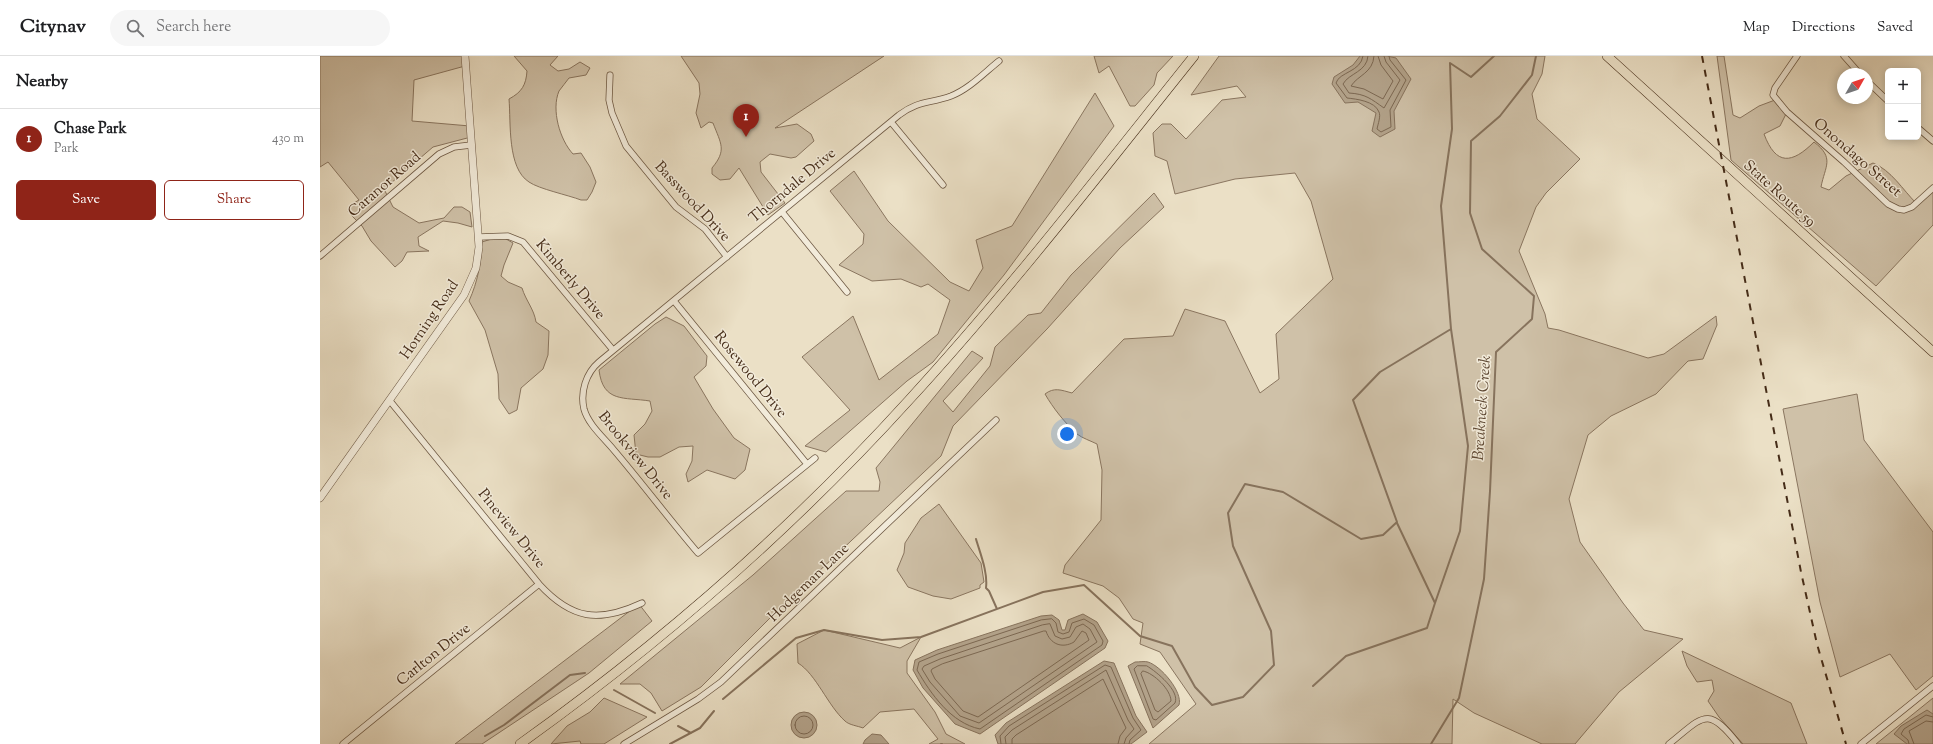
<!DOCTYPE html>
<meta charset="utf-8">
<style>
body{margin:0;font-family:"Sorts Mill Goudy",serif;background:#f6f6f6;color:#202124}
.controls{position:absolute;right:12px;top:12px;display:grid;overflow:hidden;border-radius:6px;box-shadow:0 2px 10px #0003}
.controls button{width:36px;height:36px;display:grid;place-items:center;padding:0;border:0;border-bottom:1px solid #e0e0e0;background:#fff;color:#202124;font:20px sans-serif}
.compass{position:absolute;left:1517px;top:12px;width:36px;height:36px;border-radius:50%;background:#fff;box-shadow:0 2px 10px #0003;rotate:50deg}
.you{position:absolute;left:747px;top:378px;width:14px;height:14px;margin:-10px;border:3px solid #fff;border-radius:50%;background:#1a73e8;box-shadow:0 0 0 6px #1a73e833}
.badge{display:grid;place-items:center;width:26px;height:26px;border-radius:50%;background:#8f2418;color:#fff;font-size:13px;font-weight:700}
.pin{position:absolute;translate:-50% -33px;filter:drop-shadow(0 1px 2px #0008)}
.pin::after{content:'';position:absolute;top:21px;width:14px;height:12px;background:inherit;clip-path:polygon(0 0,100% 0,50% 100%)}
.list{margin:0;padding:0;list-style:none}
h2{display:flex;justify-content:space-between;align-items:center;height:52px;margin:0;padding:0 16px;font-size:17px}
h2 small{font-size:13px;font-weight:400;color:#757577}
.list li{display:grid;grid-template-columns:26px 1fr auto;gap:12px;align-items:center;box-sizing:border-box;height:60px;padding:0 16px;border-top:1px solid #e0e0e0}
.list b{display:block;font-size:15px;white-space:nowrap}
.list p{margin:0;font-size:13px;white-space:nowrap;color:#757577}
.list em{font-size:13px;font-style:normal;color:#757577}
.actions{display:flex;gap:8px;padding:12px 16px}
.actions a{flex:1;padding:9px 0;border:1px solid #8f2418;border-radius:6px;text-align:center;font-size:14px;color:#8f2418}
.actions .main{background:#8f2418;color:#fff}
.icon{flex:none;width:22px;height:22px;fill:none;stroke:currentColor;stroke-width:2;stroke-linecap:round;stroke-linejoin:round}
.map{position:relative;flex:none;width:1613px;height:688px;overflow:hidden}
header{display:flex;align-items:center;gap:24px;box-sizing:border-box;height:56px;padding:0 20px;background:#fff;border-bottom:1px solid #e0e0e0}
header strong{font-size:19px}
nav{display:flex;gap:22px;margin-inline-start:auto;font-size:14px}
.search{width:280px;height:36px;background:#f6f6f6;display:flex;align-items:center;gap:10px;box-sizing:border-box;padding:0 14px;border-radius:22px;color:#757577;font-size:15px}
main{display:flex}
aside{flex:1;background:#fff}
.map>svg:first-child{display:block}
</style>
<header>
<strong>Citynav</strong>
<div class="search"><svg class="icon" aria-label="search" viewBox="0 0 24 24"><circle cx="10" cy="10" r="6"/><path d="M15 15l6 6"/></svg>Search here</div>
<nav><a>Map</a><a>Directions</a><a>Saved</a></nav>
</header>
<main>
<aside>
<h2>Nearby<small></small></h2>
<ul class="list">
<li><span class="badge">1</span><div><b>Chase Park</b><p>Park</p></div><em>430 m</em></li>
</ul>
<div class="actions"><a class="main">Save</a><a>Share</a></div>
</aside>
<div class="map">
<svg width="1613" height="688" viewBox="0 0 1613 688">
<rect width="100%" height="100%" fill="#ebe0c6"/>
<filter id="stains"><feTurbulence type="fractalNoise" baseFrequency=".005" numOctaves="4"/><feColorMatrix values="0 0 0 0 .2 0 0 0 0 .09 0 0 0 0 .02 0 0 0 .5 -.17"/></filter>
<radialGradient id="worn" r=".72"><stop offset=".6" stop-color="#630" stop-opacity="0"/><stop offset="1" stop-color="#630" stop-opacity=".3"/></radialGradient>
<path fill="#cfc1a8" stroke="#8a7660" d="M 0,0 L 145,0 L 145,10 L 94,24 L 92,65 L 150,70 L 151,81 L 113,91 L 64,133 L 73,151 L 99,167 L 124,162 L 134,151 L 142,151 L 150,156 L 152,171 L 138,167 L 123,165 L 98,181 L 99,190 L 109,195 L 87,196 L 82,205 L 75,211 L 51,185 L 42,170 L 28,156 L 32,148 L 39,144 L 8,106 L 0,111 Z
M 194,0 L 238,0 L 230,9 L 238,15 L 249,13 L 260,6 L 270,12 L 266,19 L 249,22 C 246,26 242,31 239,35 C 231,54 240,84 253,98 L 261,97 L 270,111 L 276,126 L 272,136 L 267,144 L 261,144 C 248,139 219,133 209,126 C 187,112 191,67 189,43 C 202,36 206,29 207,15 Z
M 361,0 L 564,0 L 455,72 L 477,68 L 491,78 L 494,85 L 476,101 L 471,102 L 450,98 L 440,106 L 441,116 L 465,147 L 448,159 L 419,112 L 410,123 L 400,124 L 392,118 L 392,112 C 407,94 401,88 393,67 L 389,66 L 381,72 L 376,57 L 380,38 L 379,27 Z
M 774,0 L 853,0 L 837,17 L 834,29 L 815,50 L 810,50 L 789,10 L 779,17 Z
M 899,0 L 1225,0 L 1222,18 L 1212,38 L 1217,63 L 1260,103 L 1226,137 L 1216,151 L 1199,195 L 1225,258 L 1228,272 L 1239,274 L 1328,302 L 1344,298 L 1396,260 L 1397,269 L 1383,303 L 1368,305 L 1336,338 L 1291,360 L 1268,379 L 1249,443 L 1260,486 L 1303,547 L 1324,574 L 1363,583 L 1299,636 L 1255,688 L 1222,688 L 1154,657 L 1133,643 L 1132,688 L 829,688 L 876,648 L 840,596 L 820,588 L 823,567 L 813,563 L 799,542 L 783,530 L 743,517 L 745,509 L 781,464 L 782,414 L 777,388 C 771,385 762,382 757,378 C 745,367 733,352 725,338 C 734,331 741,334 752,337 L 804,283 L 853,280 L 865,253 L 905,265 L 940,337 L 959,323 L 956,278 L 1013,223 L 991,145 L 975,117 L 915,123 L 855,138 L 847,105 L 835,100 L 833,77 L 842,68 L 851,68 L 866,83 L 902,44 L 926,41 L 917,30 L 871,39 Z
M 1397,0 L 1404,0 L 1413,59 L 1420,62 L 1439,50 L 1455,44 L 1467,56 L 1460,70 L 1444,78 C 1456,110 1472,108 1494,86 C 1515,102 1505,110 1501,131 L 1509,134 L 1526,120 L 1553,107 C 1571,114 1583,134 1596,147 L 1613,132 L 1613,169 L 1556,230 L 1411,104 Z
M 775,37 L 794,70 L 684,219 L 613,306 L 587,325 L 506,396 L 485,390 L 530,354 L 482,301 L 533,260 L 559,324 L 618,278 L 630,244 L 608,228 L 601,231 L 581,223 L 552,225 L 519,209 L 543,188 L 544,178 L 510,135 L 534,115 L 568,165 L 630,226 L 649,235 L 663,212 L 656,184 L 692,170 Z
M 834,137 L 844,151 L 800,192 L 727,273 L 633,370 L 621,400 L 460,552 L 381,631 L 342,655 L 331,637 L 320,628 L 300,628 L 433,519 L 526,435 L 559,435 L 560,426 L 556,412 L 652,295 L 663,302 L 623,345 L 633,356 L 670,310 L 675,291 L 708,259 L 721,257 L 751,219 Z
M 181,180 L 193,187 L 184,209 L 181,220 L 188,226 L 202,232 C 206,245 214,253 216,266 L 229,275 L 228,299 L 223,313 L 201,332 L 197,354 L 189,358 L 179,343 L 178,318 L 165,274 L 149,245 C 158,225 161,207 162,186 Z
M 346,261 L 364,270 L 387,300 L 386,310 L 374,321 L 393,353 L 414,382 L 430,393 L 425,414 L 415,423 L 387,414 L 368,426 L 366,418 L 372,405 L 373,390 L 359,391 L 340,401 L 328,401 L 316,398 L 314,379 L 325,368 L 332,355 L 330,345 C 304,341 283,347 279,314 L 335,268 Z
M 1537,338 L 1544,384 L 1613,476 L 1613,620 L 1596,634 L 1570,598 L 1520,621 L 1500,546 L 1463,353 Z
M 619,448 L 661,507 L 664,526 L 660,529 L 660,532 L 631,543 L 613,540 L 588,531 L 577,514 L 584,497 L 585,487 L 601,462 Z
M 319,548 L 332,565 L 269,617 L 162,688 L 135,688 Z
M 504,574 L 580,592 L 601,581 L 587,605 L 587,617 L 615,656 L 626,678 L 645,688 L 609,688 L 618,683 L 594,653 L 560,656 L 543,672 C 538,670 529,669 525,665 C 508,650 496,618 478,607 L 477,588 Z
M 1362,595 L 1471,647 L 1487,688 L 1423,688 L 1399,661 L 1388,645 L 1394,635 L 1392,624 L 1377,626 L 1367,610 Z
M 284,642 L 327,661 L 284,688 L 261,688 L 260,685 L 231,688 L 247,670 L 270,656 Z
M 1613,642 L 1613,688 L 1556,688 Z"/>
<path fill="#b3a38b" stroke="#87735d" d="M 1040,0 L 1067,0 L 1076,2 L 1091,23 L 1074,55 L 1075,73 L 1060,81 L 1052,75 L 1056,57 L 1038,46 L 1025,47 L 1012,28 L 1014,21 L 1033,9 Z
M 763,558 L 777,566 L 788,585 L 785,592 L 660,678 L 635,668 L 603,632 L 593,614 L 595,604 L 617,594 L 721,560 L 732,559 L 739,564 L 742,574 L 745,574 L 748,564 Z
M 784,605 L 794,607 L 816,660 L 827,676 L 811,688 L 678,688 L 675,679 L 686,667 Z
M 815,606 C 819,606 825,605 828,606 C 841,610 863,636 859,649 L 833,672 L 808,610 Z
M 1607,654 L 1613,658 L 1613,688 L 1587,688 L 1574,678 L 1581,670 Z
M471 669a13 13 0 1 1 26 0a13 13 0 1 1-26 0Z
M 552,678 L 561,679 L 569,688 L 543,688 L 545,684 Z"/>
<g fill="none" stroke-linecap="round" stroke-linejoin="round">
<path stroke="#7c6852" stroke-width="1" d="M 1043,0 C 1041,16 1019,16 1016,27 L 1027,42 C 1036,43 1055,45 1059,56 C 1061,60 1058,68 1057,73 L 1061,76 L 1071,71 L 1070,54 L 1086,24 L 1070,4 L 1069,0
M 1048,0 C 1047,16 1029,17 1023,28 L 1029,37 C 1046,38 1051,43 1064,52 L 1080,24 L 1066,6 L 1064,0
M 1054,0 C 1053,17 1038,19 1031,30 L 1044,33 L 1063,43 L 1073,25 L 1061,9 L 1058,0
M 732,563 L 736,567 L 738,576 L 743,578 L 749,576 L 752,567 L 764,563 L 774,569 L 783,585 L 782,589 L 660,673 C 631,667 611,638 597,614 L 599,606 L 618,598 L 721,564 Z
M 730,568 L 735,580 L 742,583 L 750,581 L 756,571 L 763,568 L 770,573 L 777,586 L 659,667 L 640,660 L 610,626 L 602,613 L 604,610 L 620,603 L 722,569 Z
M 724,575 L 726,575 C 730,588 742,593 754,586 L 762,575 L 766,577 L 769,584 L 658,661 L 643,655 L 615,623 L 611,615 L 612,613 L 622,608 Z
M 827,610 C 837,616 860,635 855,647 L 836,664 L 833,663 L 814,613 L 817,610 Z
M 823,615 C 834,617 851,634 851,645 L 838,656 L 835,654 L 821,618 Z
M475 669a9 9 0 1 1 18 0a9 9 0 1 1-18 0Z
M 681,688 L 680,680 L 689,670 L 785,609 L 791,611 L 813,662 L 821,674 L 810,684 L 809,688
M 686,688 L 685,681 L 692,674 L 786,614 L 808,664 L 814,673 L 806,682 L 804,688
M 692,688 L 692,683 L 696,679 L 783,623 L 806,672 L 800,680 L 798,688
M 1589,688 L 1588,684 L 1581,678 L 1584,673 L 1606,659 L 1613,661
M 1594,688 L 1589,675 L 1606,665 L 1613,666"/>
<path stroke="#87735d" stroke-width="2" d="M 656,483 C 660,497 668,516 666,532 L 669,535 L 677,553
M 1115,547 L 1140,475 L 1148,390 L 1131,273
M 993,630 L 1026,600 L 1107,572 L 1115,547 L 1077,467
M 294,634 L 335,657
M 403,643 L 476,582 L 504,574 L 562,584 L 601,581 L 723,536 L 764,529 L 820,580 L 852,590 L 875,631 L 892,649 L 923,641 L 954,609 L 951,575 L 913,490 L 908,457 L 925,428 L 963,436 L 1041,483 L 1063,479 L 1077,466 L 1033,344 L 1060,316 L 1131,273 L 1121,150 L 1132,73 L 1130,7 L 1151,21 L 1174,0
M 358,670 L 371,677
M 165,680 L 184,669 L 250,619 L 265,617
M 350,688 L 380,672 L 394,655
M 621,688 L 622,688
M 1111,688 L 1139,642 L 1164,523 L 1170,435 L 1176,296 L 1212,263 L 1214,240 L 1162,193 L 1150,157 L 1151,85 L 1180,60 L 1212,19 L 1216,0"/>
<defs>
<path id="minor" d="M 1477,0 L 1455,32 L 1453,39 L 1467,56 L 1524,106 L 1568,148 L 1578,153 L 1584,154 L 1592,151 L 1613,132
M 1524,0 L 1540,18
M 290,19 L 289,44 L 292,57 L 306,90 L 356,151 L 385,173 L 407,201
M 1547,25 L 1568,45
M 571,66 L 623,129
M 1598,72 L 1613,85
M 462,156 L 527,236
M 159,181 L 188,180 L 203,186 L 293,294
M 0,200 L 119,98 L 134,91 L 151,89
M 354,245 L 487,408
M 70,345 L 219,528 C 252,564 279,567 322,547
M 495,402 L 378,497 C 349,463 322,427 293,393 C 283,381 268,368 264,353 C 260,336 266,317 279,306 L 579,59 C 599,44 609,48 631,40 C 649,33 664,17 679,5
M 23,688 L 219,528
M 304,688 L 378,643 L 401,626 L 676,364
M 1349,688 C 1383,661 1387,648 1418,688
M 1541,688 L 1613,630"/>
<path id="tertiary" d="M 0,442 L 144,239 L 156,212 L 159,191 L 145,0"/>
<path id="primary" d="M 1287,0 L 1613,296
M 200,688 C 341,587 472,473 589,344 C 690,234 781,116 874,0"/>
</defs>
<use href="#minor" stroke="#6e5944" stroke-width="7"/>
<use href="#tertiary" stroke="#6e5944" stroke-width="8"/>
<use href="#primary" stroke="#452c18" stroke-width="10"/>
<use href="#minor" stroke="#f2ebda" stroke-width="5.5"/>
<use href="#tertiary" stroke="#f2ebda" stroke-width="7"/>
<use href="#primary" stroke="#ebe0c6" stroke-width="9"/>
<path stroke="#452c18" stroke-width="2" stroke-dasharray="7 7" stroke-linecap="butt" d="M 1382,0 L 1481,516 L 1497,588 L 1526,688"/>
</g>
<g text-anchor="middle" dominant-baseline="central" stroke-width="3" stroke-linejoin="round" paint-order="stroke">
<g font-size="15" fill="#452c18" stroke="#f2ebda">
<text transform="translate(1537 102) rotate(41)">Onondago Street</text>
<text transform="translate(65 129) rotate(-41)">Caranor Road</text>
<text transform="translate(473 130) rotate(-40)">Thorndale Drive</text>
<text transform="translate(1459 138) rotate(42)">State Route 59</text>
<text transform="translate(372 146) rotate(47)">Basswood Drive</text>
<text transform="translate(250 224) rotate(50)">Kimberly Drive</text>
<text transform="translate(110 264) rotate(-56)">Horning Road</text>
<text transform="translate(430 319) rotate(51)">Rosewood Drive</text>
<text transform="translate(315 400) rotate(51)">Brookview Drive</text>
<text transform="translate(191 473) rotate(51)">Pineview Drive</text>
<text transform="translate(489 527) rotate(-44)">Hodgeman Lane</text>
<text transform="translate(114 599) rotate(-39)">Carlton Drive</text>
</g>
<g font-size="16" font-style="italic" fill="#604a35" stroke="#f2ebda">
<text transform="translate(1163 352) rotate(-86)">Breakneck Creek</text>
</g>
</g>
<rect width="100%" height="100%" filter="url(#stains)"/>
<rect width="100%" height="100%" fill="url(#worn)"/>
</svg>
<div class="controls">
<button>+</button>
<button>−</button>
</div>
<svg class="compass" viewBox="-18 -18 36 36"><path d="M0-13l5 13h-10z" fill="#e53935"/><path d="M0 13l5-13h-10z" fill="#757577"/></svg>
<div class="you"></div>
<div class="pin badge" style="left:426px;top:81px">1</div>
</div>
</main>
